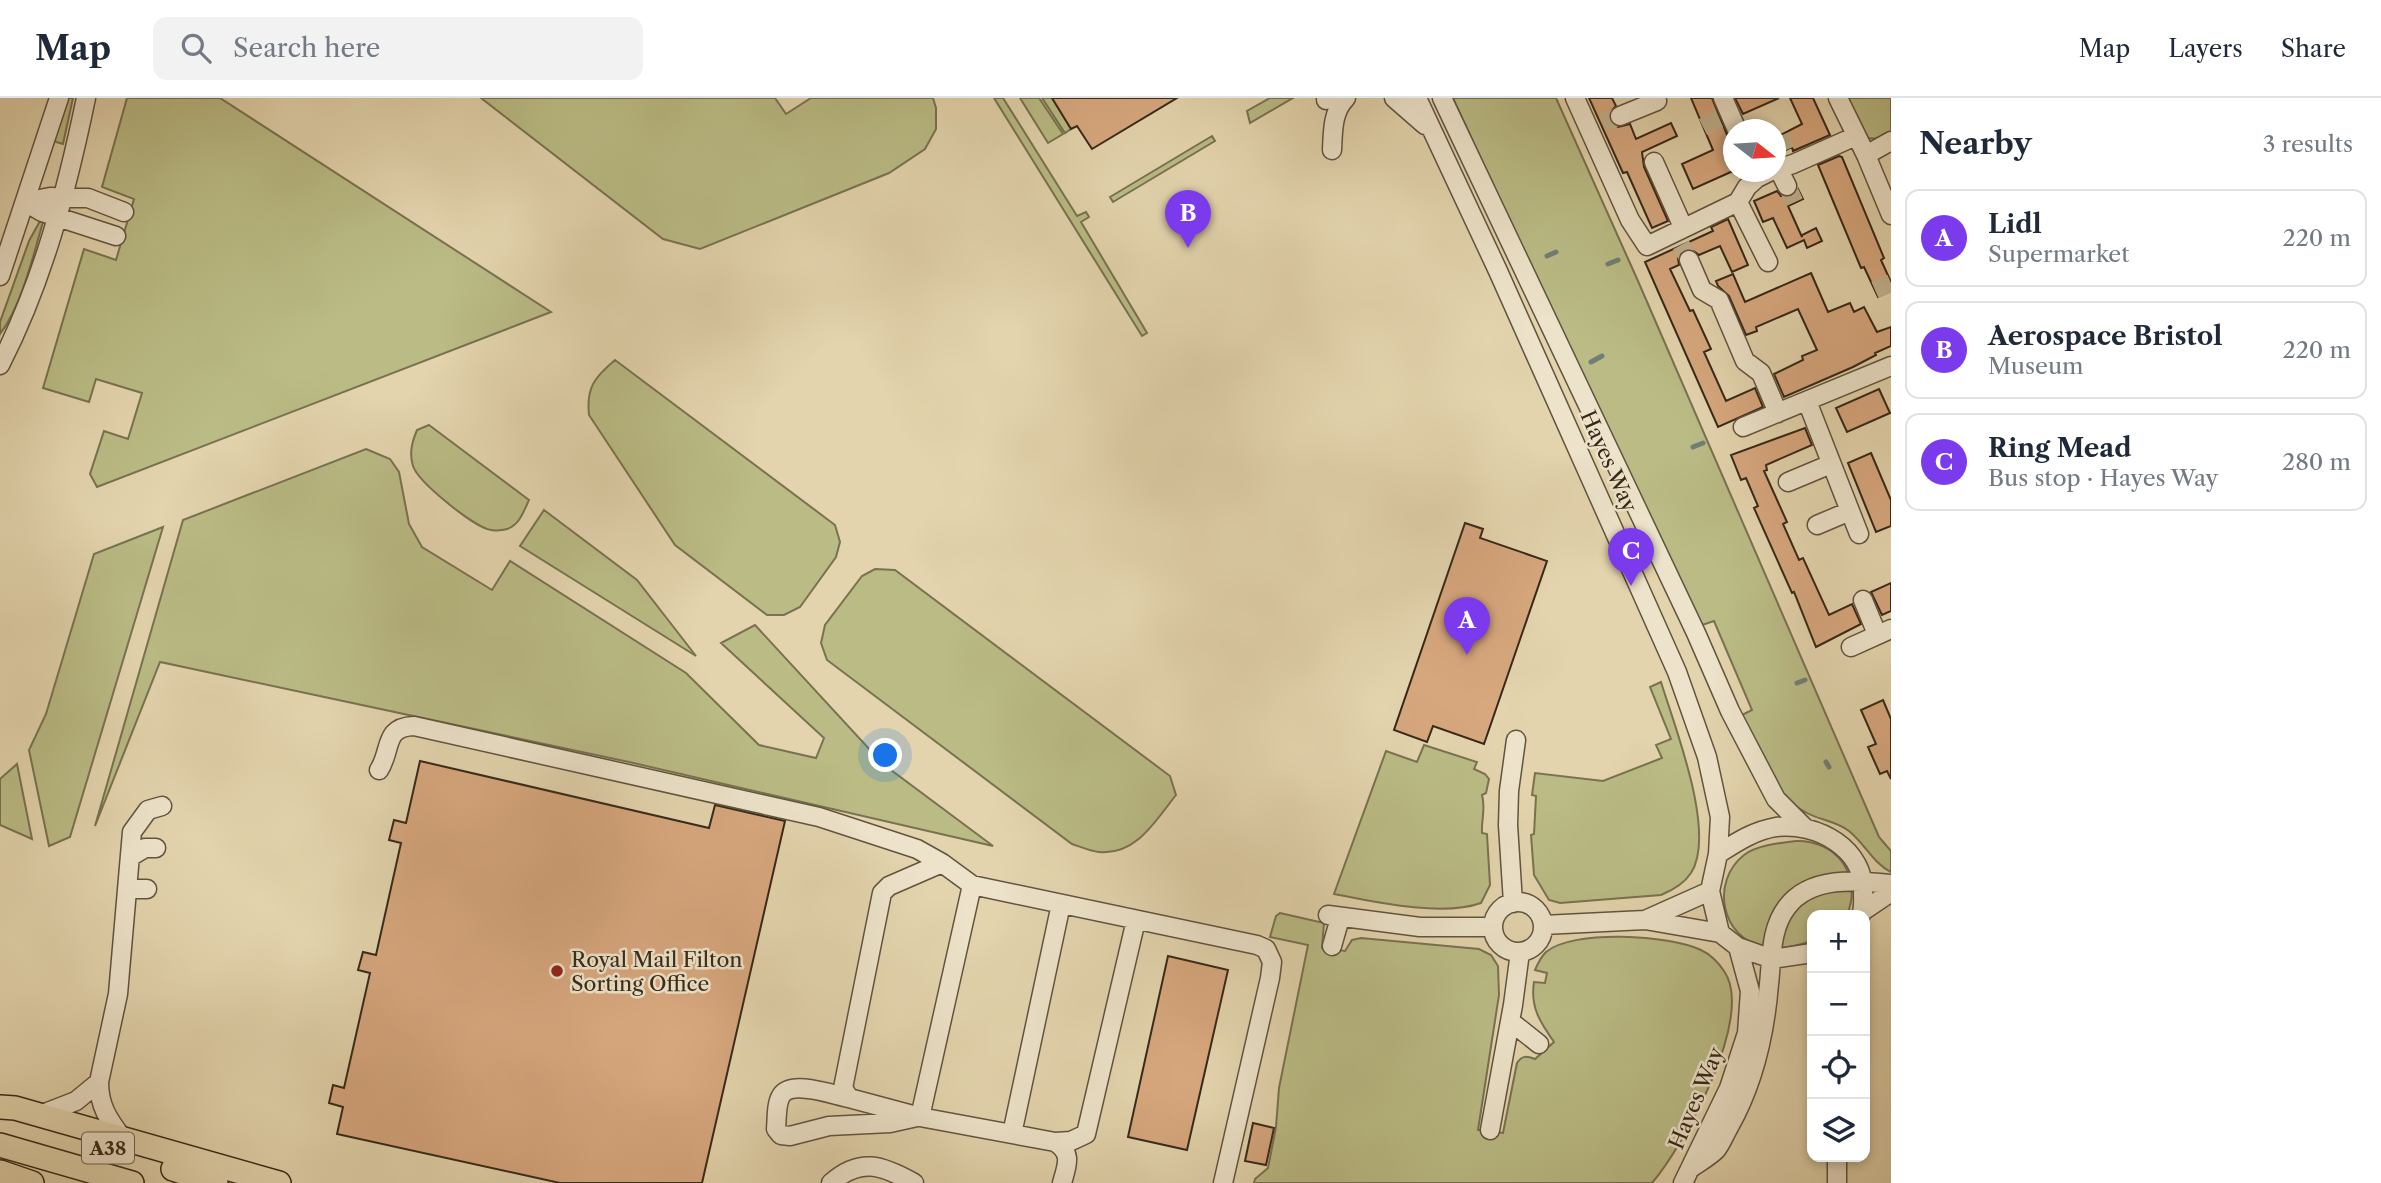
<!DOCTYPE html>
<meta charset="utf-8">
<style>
body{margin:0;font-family:"Libre Caslon Text",serif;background:#f2f2f3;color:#1f2937}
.controls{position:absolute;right:21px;bottom:21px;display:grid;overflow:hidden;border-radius:14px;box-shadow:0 4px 10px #0003}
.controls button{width:63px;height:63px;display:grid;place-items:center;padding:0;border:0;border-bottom:2px solid #e0e1e3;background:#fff;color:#1f2937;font:35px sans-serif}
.compass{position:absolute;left:1723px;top:21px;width:63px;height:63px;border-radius:50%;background:#fff;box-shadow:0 4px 10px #0003;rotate:107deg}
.you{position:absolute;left:886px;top:658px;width:24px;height:24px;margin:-18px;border:5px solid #fff;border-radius:50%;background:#1a73e8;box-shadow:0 0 0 10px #1a73e833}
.badge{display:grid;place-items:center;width:46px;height:46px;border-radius:50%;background:#7c3aed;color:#fff;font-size:23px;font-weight:700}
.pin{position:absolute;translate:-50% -58px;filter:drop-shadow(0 2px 4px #0008)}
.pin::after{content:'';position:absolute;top:37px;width:24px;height:21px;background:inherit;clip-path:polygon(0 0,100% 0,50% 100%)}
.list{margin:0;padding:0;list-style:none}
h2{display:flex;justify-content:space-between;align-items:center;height:91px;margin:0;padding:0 28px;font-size:30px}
h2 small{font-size:23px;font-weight:400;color:#747a83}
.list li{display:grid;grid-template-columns:46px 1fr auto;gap:21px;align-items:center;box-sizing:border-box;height:98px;margin:0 14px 14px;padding:0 14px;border:2px solid #e0e1e3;border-radius:14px}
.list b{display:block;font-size:26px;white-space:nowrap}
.list p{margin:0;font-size:23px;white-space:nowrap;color:#747a83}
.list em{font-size:23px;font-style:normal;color:#747a83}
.icon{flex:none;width:38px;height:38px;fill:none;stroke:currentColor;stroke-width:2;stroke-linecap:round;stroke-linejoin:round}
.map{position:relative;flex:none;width:1891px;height:1085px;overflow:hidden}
header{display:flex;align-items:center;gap:42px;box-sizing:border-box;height:98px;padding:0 35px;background:#fff;border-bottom:2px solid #e0e1e3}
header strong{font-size:33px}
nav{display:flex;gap:38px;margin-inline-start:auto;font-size:24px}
.search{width:490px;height:63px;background:#f2f2f3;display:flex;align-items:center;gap:18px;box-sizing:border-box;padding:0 24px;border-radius:14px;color:#747a83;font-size:26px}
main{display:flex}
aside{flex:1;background:#fff}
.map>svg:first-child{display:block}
</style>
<header>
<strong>Map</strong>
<div class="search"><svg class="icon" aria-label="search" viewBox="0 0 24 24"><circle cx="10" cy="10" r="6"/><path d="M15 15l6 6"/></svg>Search here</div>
<nav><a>Map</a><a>Layers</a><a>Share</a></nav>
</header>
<main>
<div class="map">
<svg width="1891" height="1085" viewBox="0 0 1891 1085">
<rect width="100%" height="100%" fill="#e3d4ad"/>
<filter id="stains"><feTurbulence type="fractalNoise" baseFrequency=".00286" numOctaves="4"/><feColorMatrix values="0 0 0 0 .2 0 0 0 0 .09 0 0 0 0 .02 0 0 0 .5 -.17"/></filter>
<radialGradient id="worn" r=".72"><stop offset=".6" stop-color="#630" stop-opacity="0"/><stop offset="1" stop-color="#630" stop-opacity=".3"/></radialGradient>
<path fill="#babb85" stroke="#787250" stroke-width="2" d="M 67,0 L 73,0 L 63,46 L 53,43 Z
M 127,0 L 220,0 L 551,214 L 97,389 L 90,376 L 104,333 L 128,341 L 142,295 L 96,281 L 89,304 L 43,290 L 84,151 L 116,162 L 134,101 L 102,89 Z
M 481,0 L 775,0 L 786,16 L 811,0 L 933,0 L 936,10 L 936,31 L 925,51 L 889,75 L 700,151 L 663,141 Z
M 994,0 L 1003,0 L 1077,118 L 1086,114 L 1089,119 L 1081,124 L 1147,235 L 1142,238 Z
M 1020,0 L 1039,0 L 1063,36 L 1048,45 Z
M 1042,0 L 1052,0 L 1071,31 L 1065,35 Z
M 1270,0 L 1293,0 L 1250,25 L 1247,13 Z
M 1453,0 L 1556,0 L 1638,183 L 1879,739 L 1891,753 L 1891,774 C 1873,765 1865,746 1849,733 C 1836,723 1819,722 1805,714 C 1771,697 1757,650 1742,617 L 1752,612 L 1714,523 L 1702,527 L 1655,438 Z
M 1845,0 L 1891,0 L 1891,34 L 1883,41 L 1864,40 Z
M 1212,38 L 1215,43 L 1113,104 L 1110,99 Z
M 40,123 L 43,124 C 33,158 22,207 0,236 L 0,224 L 29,143 Z
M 615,262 L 835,427 L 840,444 L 836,459 L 800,509 L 784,517 L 767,517 L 675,447 L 589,317 C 586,289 595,279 615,262 Z
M 429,327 L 529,402 C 524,412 520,427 507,431 C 504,432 495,433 491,432 C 475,430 418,384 413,368 C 409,355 412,344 417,332 Z
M 366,351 L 390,361 L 399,374 L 409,426 L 422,449 L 492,492 L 510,463 L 686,575 L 759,647 L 816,660 L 824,640 L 721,545 L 755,527 L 883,666 L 993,748 L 629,664 L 160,564 L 95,728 L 183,422 Z
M 544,412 L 637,482 L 696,558 L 520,448 Z
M 163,429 L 70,739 L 49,748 L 29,652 L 46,616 L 94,456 Z
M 875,471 L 895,472 L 1170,678 L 1176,697 C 1156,722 1136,758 1099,754 C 1090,753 1081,749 1072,746 L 827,562 L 821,545 L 825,527 L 862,478 Z
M 1661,584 C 1674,627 1717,735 1691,775 C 1684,786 1673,792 1661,797 L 1560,805 L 1549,802 L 1534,777 L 1531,737 L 1534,736 L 1536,698 L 1532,697 L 1535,675 L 1603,683 L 1662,660 L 1656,647 L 1671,641 L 1650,589 Z
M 1424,647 L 1477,664 L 1474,671 L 1485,676 L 1489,681 L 1486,695 L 1482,697 C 1486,710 1481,723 1482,735 L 1487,736 L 1490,787 L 1481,805 C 1442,819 1375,804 1334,796 L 1386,653 L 1417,664 Z
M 17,666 L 32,741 L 0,727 L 0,681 Z
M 1796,743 C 1837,742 1863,778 1847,817 L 1812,817 L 1812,843 C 1798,847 1779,853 1764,849 C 1721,840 1710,784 1744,757 C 1757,747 1780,745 1796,743 Z
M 1280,815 L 1324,825 L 1322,850 L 1345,853 L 1352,842 L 1361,840 L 1479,851 L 1491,857 L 1498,868 L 1499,897 L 1478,1032 L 1503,1035 L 1517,965 C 1522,957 1527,958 1535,961 L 1554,944 C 1540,924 1530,909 1534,884 L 1545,885 L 1547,875 L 1535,872 C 1538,865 1541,859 1546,854 C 1573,831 1670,837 1701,852 C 1710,856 1719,865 1724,873 C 1756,918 1683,1049 1652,1085 L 1254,1085 L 1255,1081 L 1268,1070 L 1276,1029 L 1279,990 L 1308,847 L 1270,839 L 1276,818 Z"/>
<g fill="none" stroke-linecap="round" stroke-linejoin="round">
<path stroke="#717e76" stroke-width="5" d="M 1547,158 L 1556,154
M 1608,166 L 1618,162
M 1591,264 L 1602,258
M 1693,349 L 1703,345
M 1797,585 L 1805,582
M 1826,664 L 1829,669"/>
</g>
<path fill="#d7a77e" stroke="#36291a" stroke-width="2" d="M 1052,0 L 1177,0 L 1092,51 L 1077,28 L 1071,31 Z
M 1589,0 L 1612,0 L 1616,8 L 1609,16 L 1610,23 L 1618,29 L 1630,26 L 1636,41 L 1671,25 L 1677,38 L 1642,54 L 1644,69 L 1668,123 L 1652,130 L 1627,74 L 1623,75 Z
M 1691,0 L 1712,0 L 1733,51 L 1733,73 L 1693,91 L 1682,66 L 1713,52 Z
M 1735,0 L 1779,0 L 1743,16 Z
M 1790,0 L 1813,0 L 1830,37 L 1793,53 L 1792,49 L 1775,57 L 1775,40 L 1802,26 Z
M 1839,58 L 1842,59 L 1884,160 L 1881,162 L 1891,184 L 1891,193 L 1878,199 L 1864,169 L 1861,170 L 1818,67 Z
M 1798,91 L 1803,101 L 1788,108 L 1802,139 L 1802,137 L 1816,130 L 1822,143 L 1807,150 L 1804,142 L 1787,150 L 1773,120 L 1763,124 L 1754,103 L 1777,93 L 1781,98 L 1791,98 Z
M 1728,121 L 1748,167 L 1732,174 L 1720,148 L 1699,157 L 1691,151 L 1684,152 L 1678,160 L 1679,167 L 1670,171 L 1690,213 L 1693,212 L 1711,251 L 1704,254 L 1726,303 L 1755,290 L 1763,309 L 1718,329 L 1645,164 L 1713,133 L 1711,129 Z
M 1811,175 L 1828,214 L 1850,205 L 1854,214 L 1864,209 L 1877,234 L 1891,229 L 1891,248 L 1875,255 L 1876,257 L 1853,269 L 1784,299 L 1774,276 L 1803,262 L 1802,258 L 1817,252 L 1798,211 L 1756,229 L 1757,233 L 1746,237 L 1729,198 L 1718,188 L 1716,183 L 1733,176 L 1745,204 Z
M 1879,291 L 1890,315 L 1847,334 L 1836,310 Z
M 1805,330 L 1812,347 L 1766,367 L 1767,372 L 1764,373 L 1787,424 L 1783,426 L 1799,462 L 1803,460 L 1829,517 L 1852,506 L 1861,526 L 1816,549 L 1794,494 L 1792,495 L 1754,410 L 1758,408 L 1746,380 L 1741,382 L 1731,357 Z
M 1871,355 L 1891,402 L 1891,428 L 1876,434 L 1848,365 Z
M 1465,425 L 1483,431 L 1480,440 L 1547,463 L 1484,646 L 1433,628 L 1427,644 L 1394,632 Z
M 1891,485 L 1891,513 L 1882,517 L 1871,494 Z
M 1883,602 L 1891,621 L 1891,681 L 1887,673 L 1880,676 L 1868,649 L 1876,646 L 1861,612 Z
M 420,663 L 709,730 L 715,707 L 785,723 L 702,1085 L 560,1085 L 337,1036 L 343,1009 L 329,1005 L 333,987 L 344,990 L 370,875 L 358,872 L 363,854 L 376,857 L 401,745 L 389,742 L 394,722 L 406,725 Z
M 1168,858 L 1228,872 L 1187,1052 L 1128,1039 Z
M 1253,1025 L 1274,1030 L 1266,1067 L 1245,1063 Z"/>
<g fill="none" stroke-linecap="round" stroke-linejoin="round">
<path stroke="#c0b290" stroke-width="18" stroke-dasharray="18 9" stroke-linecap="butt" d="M 1603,25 L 1620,18
M 1703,29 L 1721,20
M 1780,38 L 1786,52
M 1787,88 L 1795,105
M 1681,147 L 1689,162
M 1875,192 L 1891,185"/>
<defs>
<path id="minor" d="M 1394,0 L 1425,27
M 1417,0 L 1498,173 L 1677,574 L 1707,659 L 1720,719 L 1718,756 L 1710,793 L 1720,835 L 1738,849 L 1772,861 L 1812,855
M 1442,0 L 1696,535 L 1730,613 L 1776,701 L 1805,730
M 1575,0 L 1630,122 L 1647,148 L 1738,104 L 1747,89 L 1757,80 L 1769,74
M 1723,0 L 1737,32
M 1838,0 L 1866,57 L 1891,117
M 1326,2 L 1328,0
M 1620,18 L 1657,3
M 1332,52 C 1333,34 1332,14 1346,0
M 1866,57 L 1891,43
M 1654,64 L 1683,129
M 1778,70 L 1787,88
M 1776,71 L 1793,66 L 1856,38
M 25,104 L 50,99 L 88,100 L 124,114
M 25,104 L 42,114 L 116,138
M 1738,104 L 1768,164
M 1689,162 L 1702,192 L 1719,202 L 1745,263 L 1761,275 L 1778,315
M 0,178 L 59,0
M 0,267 C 43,183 67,92 86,0
M 1807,303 L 1859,436
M 1743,329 L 1891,268
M 1788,384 L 1831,366
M 1817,427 L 1850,413
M 1863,502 L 1877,536
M 1851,549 L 1891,531
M 379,672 C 392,652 383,629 414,628 L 819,719 L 917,751 L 942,765 L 972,787 L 1257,847 L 1266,851 L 1272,864 L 1270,880 L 1223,1085
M 1718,756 C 1737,744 1753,733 1776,729 C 1817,724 1866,751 1863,796 C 1863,803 1864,810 1861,817
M 130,759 L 145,750 L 156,750
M 942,765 L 889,788 L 882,795 L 843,990 L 849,1000 L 920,1019 L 1055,1044 C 1073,1055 1067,1067 1062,1085
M 127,791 L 147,791
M1493 829a25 25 0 1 1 50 0a25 25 0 1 1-50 0Z
M 1513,805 L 1508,727 L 1509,693 L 1516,642
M 1863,813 L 1891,794
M 1328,817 L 1420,829 L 1493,829
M 1645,822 L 1710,793
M 1543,827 L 1645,822 L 1720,835
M 1332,848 L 1340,820
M 1510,923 L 1539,946
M 99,984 L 118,896 L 132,734 L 148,712 L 162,708
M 849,1000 C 833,997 791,981 781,998 C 776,1006 777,1021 776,1031 L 781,1037 L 790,1038 L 829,1028 L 890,1025 L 917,1019
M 40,1017 L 76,1003 L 99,984 C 99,1009 109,1022 123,1041
M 920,1019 L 972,787
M 1490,1032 L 1513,907 L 1520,854
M 1012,1036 L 1061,806
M 1055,1044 L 1071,1043 L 1086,1036 L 1136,822
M 1690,1071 C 1698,1065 1709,1059 1716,1052 C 1721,1046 1725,1036 1729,1029 C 1754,985 1765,936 1769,886 C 1772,860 1770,831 1787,809 C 1810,778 1857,782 1891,786
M 831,1085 C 860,1059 882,1067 914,1085
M 1683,1085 L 1729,990 L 1747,935 L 1750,893 L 1738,849
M 1837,1085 L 1837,1059"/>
<path id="major" d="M 0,1009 L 15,1010 L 279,1085
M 0,1047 L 132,1085
M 173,1071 L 216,1085
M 0,1074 L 32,1085"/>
</defs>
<use href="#minor" stroke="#61543f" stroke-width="21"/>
<use href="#major" stroke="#36291a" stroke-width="26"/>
<use href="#minor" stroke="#ede3ca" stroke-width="18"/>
<use href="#major" stroke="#e3d4ad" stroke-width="23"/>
</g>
<circle fill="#8f2418" stroke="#ede3ca" stroke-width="2.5" cx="557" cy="873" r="7"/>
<g text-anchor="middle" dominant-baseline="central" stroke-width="5" stroke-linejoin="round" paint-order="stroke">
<rect fill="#ede3ca" stroke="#6d614f" stroke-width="2" x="82" y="1034.5" width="52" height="31" rx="5"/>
<g font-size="19" font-weight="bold" fill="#36291a">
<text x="108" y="1050">A38</text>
</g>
<g font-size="21" fill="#36291a" stroke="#ede3ca">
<text transform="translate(1609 363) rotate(66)">Hayes Way</text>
<text transform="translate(1696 1000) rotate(-67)">Hayes Way</text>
</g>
<g font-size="21" fill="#36291a" stroke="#ede3ca" text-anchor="start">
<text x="571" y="861">Royal Mail Filton<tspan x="571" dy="24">Sorting Office</tspan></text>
</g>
</g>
<rect width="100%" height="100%" filter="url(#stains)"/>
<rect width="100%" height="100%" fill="url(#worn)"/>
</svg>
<div class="controls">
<button>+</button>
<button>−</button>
<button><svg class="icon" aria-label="locate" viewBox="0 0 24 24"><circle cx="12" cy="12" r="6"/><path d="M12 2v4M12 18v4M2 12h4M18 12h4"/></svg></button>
<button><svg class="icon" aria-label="layers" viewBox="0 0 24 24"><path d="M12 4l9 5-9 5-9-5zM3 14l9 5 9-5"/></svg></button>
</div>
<svg class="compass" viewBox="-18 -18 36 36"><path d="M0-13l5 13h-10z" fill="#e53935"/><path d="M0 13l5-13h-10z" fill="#747a83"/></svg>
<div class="you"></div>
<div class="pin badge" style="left:1467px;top:557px">A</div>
<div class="pin badge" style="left:1188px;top:150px">B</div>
<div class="pin badge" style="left:1631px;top:488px">C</div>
</div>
<aside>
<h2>Nearby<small>3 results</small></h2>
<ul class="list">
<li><span class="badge">A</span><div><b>Lidl</b><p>Supermarket</p></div><em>220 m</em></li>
<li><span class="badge">B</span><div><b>Aerospace Bristol</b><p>Museum</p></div><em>220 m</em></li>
<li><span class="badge">C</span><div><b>Ring Mead</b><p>Bus stop · Hayes Way</p></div><em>280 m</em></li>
</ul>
</aside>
</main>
